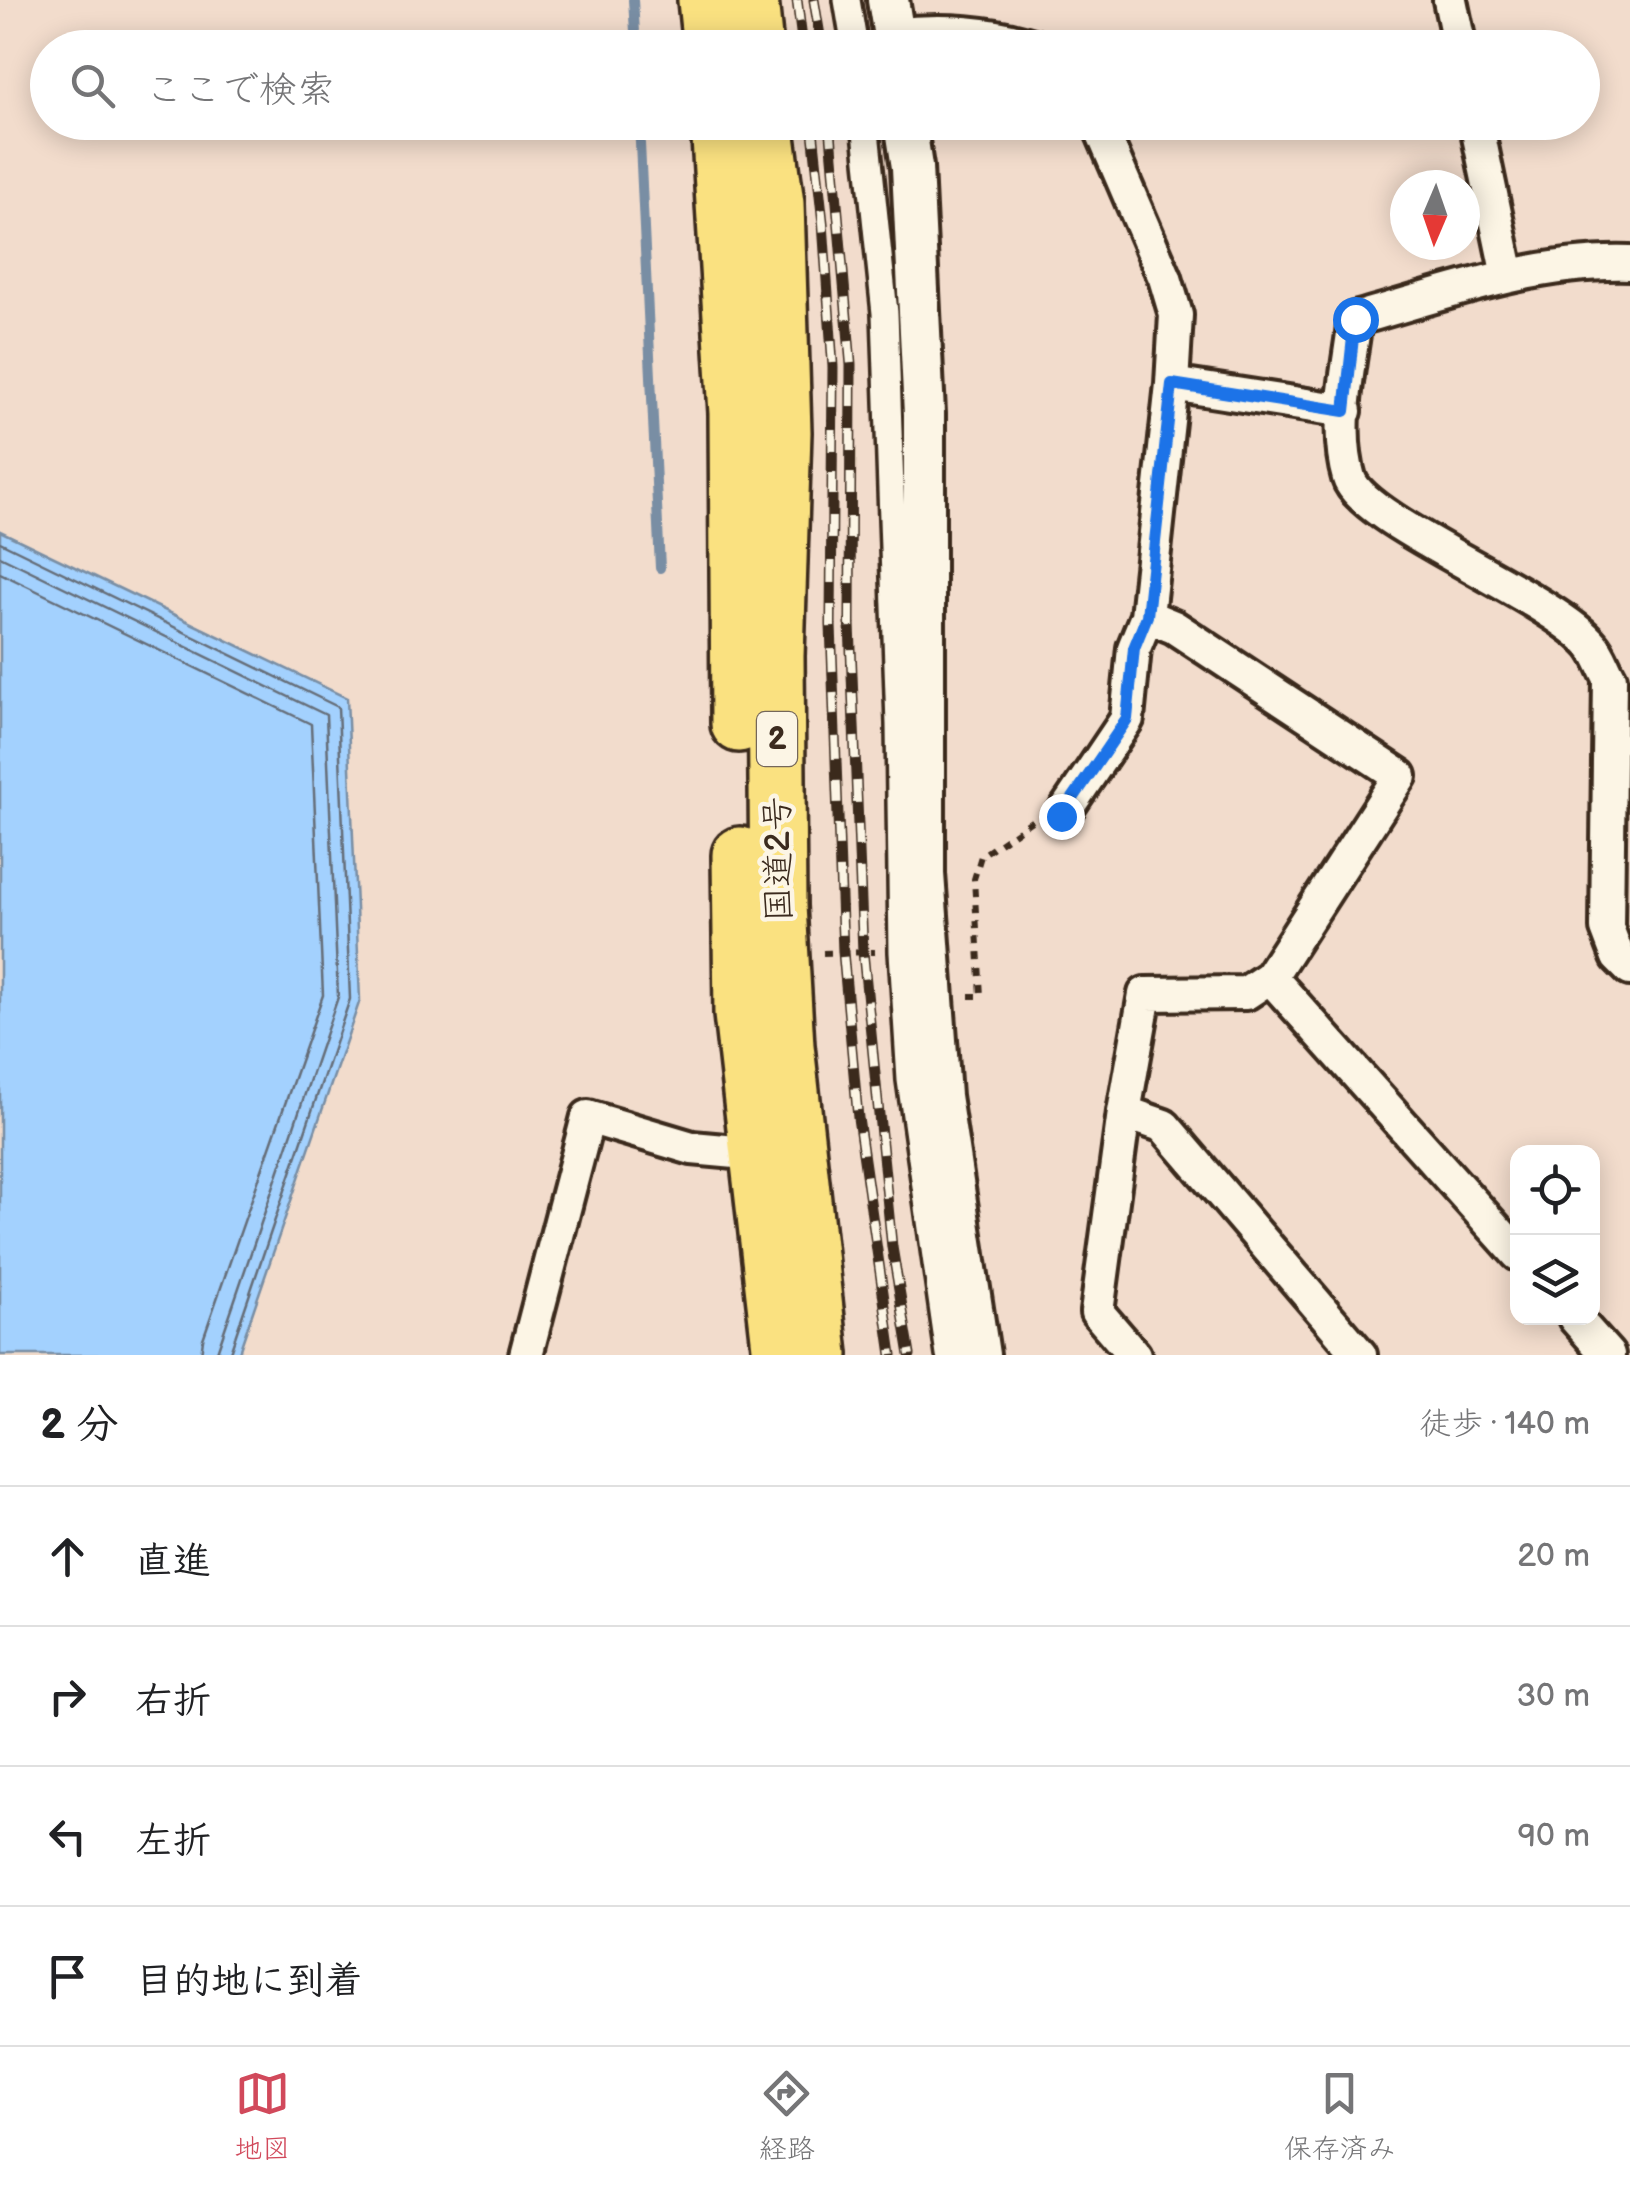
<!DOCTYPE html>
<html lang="ja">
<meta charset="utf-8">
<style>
body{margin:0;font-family:"Balsamiq Sans","Klee One",sans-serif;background:#f2f2f2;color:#202124}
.controls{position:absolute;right:30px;bottom:30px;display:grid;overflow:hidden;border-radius:20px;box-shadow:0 5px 25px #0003}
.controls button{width:90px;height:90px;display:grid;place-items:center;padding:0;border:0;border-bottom:2px solid #e0e0e0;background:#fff;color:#202124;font:50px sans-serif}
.compass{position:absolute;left:1390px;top:170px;width:90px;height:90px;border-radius:50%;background:#fff;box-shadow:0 5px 25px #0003;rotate:182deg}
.stop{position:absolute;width:30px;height:30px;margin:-22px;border:8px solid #1a73e8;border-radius:50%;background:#fff}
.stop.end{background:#1a73e8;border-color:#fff;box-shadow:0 2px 10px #0008}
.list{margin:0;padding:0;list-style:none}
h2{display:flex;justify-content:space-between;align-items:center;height:130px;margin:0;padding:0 40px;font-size:42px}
h2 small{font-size:32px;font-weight:400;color:#757577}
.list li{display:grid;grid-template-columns:65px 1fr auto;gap:30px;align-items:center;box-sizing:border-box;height:140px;padding:0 40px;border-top:2px solid #e0e0e0}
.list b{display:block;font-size:38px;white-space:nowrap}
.list em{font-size:32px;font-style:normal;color:#757577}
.icon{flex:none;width:55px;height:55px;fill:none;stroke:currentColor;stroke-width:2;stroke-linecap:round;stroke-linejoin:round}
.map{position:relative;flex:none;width:1630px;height:1355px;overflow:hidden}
.search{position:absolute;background:#fff;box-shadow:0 5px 25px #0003;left:30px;right:30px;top:30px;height:110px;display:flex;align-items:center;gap:25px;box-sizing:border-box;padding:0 35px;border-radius:55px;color:#757577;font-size:38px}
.sheet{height:690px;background:#fff}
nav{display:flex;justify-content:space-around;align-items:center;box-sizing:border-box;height:140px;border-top:2px solid #e0e0e0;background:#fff;font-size:28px;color:#757577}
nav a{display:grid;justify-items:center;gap:5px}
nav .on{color:#d1495b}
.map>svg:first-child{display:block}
</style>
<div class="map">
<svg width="1630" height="1355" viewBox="0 0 1630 1355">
<rect width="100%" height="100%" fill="#f2dccc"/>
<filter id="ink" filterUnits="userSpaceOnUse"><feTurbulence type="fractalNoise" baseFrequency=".01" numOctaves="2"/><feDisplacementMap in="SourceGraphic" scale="20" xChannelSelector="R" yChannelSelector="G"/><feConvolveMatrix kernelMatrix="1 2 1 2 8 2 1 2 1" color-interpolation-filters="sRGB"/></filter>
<g filter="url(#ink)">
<path fill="#a3d1fe" stroke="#798ea4" stroke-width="2.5" d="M 0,531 L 347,698 L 360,1000 L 238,1355 L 0,1355 Z"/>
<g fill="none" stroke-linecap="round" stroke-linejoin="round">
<path stroke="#656d78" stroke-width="2.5" d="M 0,542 L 338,707 L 350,999 L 229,1355
M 0,556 L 326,715 L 338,997 L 216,1355
M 0,573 L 311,724 L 323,995 L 203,1339 L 201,1355"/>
<path stroke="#798ea4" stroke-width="10" d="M 633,0 L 636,48
M 639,122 L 660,568"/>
<defs>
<path id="pedestrian" d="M 847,0 L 855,48
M 865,122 L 885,313 L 899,724 L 902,952 L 910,1080 L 949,1355"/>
<path id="minor" d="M 1450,0 L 1460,48
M 894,35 C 939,29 995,32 1038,48
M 1476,122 L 1508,276
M 1630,263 C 1536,260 1445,294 1355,319 C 1349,369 1334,428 1349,478 C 1362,522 1553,597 1592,645 C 1600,654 1604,668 1610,678 L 1607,928 L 1618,957 L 1630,969
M 1172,384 L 1345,411
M 1061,817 L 1127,719 L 1134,648 L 1147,616 L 1172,384 L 1176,315 L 1165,278 L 1098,122
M 1270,977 L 1518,1254
M 1124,1112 L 1164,1126 L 1360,1355
M 1575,1318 L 1608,1355
M 526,1355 L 588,1117 L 692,1148 L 758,1154
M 1134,1355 L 1097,1312 L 1124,1112 L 1145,994 L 1246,993 L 1270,977 L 1400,776 L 1174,627 L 1147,616"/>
<path id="tertiary" d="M 888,0 L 896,48
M 905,122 L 912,167 L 924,414 L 924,874 L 940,1096 L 979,1355"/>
<path id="trunk" d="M 706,0 L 711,48
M 750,0 L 755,48
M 719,122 L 737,413 L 739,724
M 765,122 L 776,204 L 783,432 L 776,656 L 778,906 L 786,1046 L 820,1355
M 740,855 L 742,1014 L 781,1355"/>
</defs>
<use href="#pedestrian" stroke="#3b2a1e" stroke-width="32"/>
<use href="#minor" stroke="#3b2a1e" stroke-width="40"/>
<use href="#tertiary" stroke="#3b2a1e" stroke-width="48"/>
<use href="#trunk" stroke="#3b2a1e" stroke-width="62"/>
<path stroke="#3b2a1e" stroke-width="6" stroke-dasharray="8 8" stroke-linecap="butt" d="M 823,953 L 875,952
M 969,996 L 981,996 L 974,879 L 981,856 L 1033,820"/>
<use href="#pedestrian" stroke="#fcf5e5" stroke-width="25"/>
<use href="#minor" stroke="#fcf5e5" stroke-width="32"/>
<use href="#tertiary" stroke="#fcf5e5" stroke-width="40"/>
<use href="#trunk" stroke="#fae180" stroke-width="55"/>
<defs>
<path id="rail" d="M 797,0 L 803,48
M 814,0 L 822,48
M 812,122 L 823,223 L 833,367 L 831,625 L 843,952 L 858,1118 L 892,1355
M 830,122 L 851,365 L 850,624 L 863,952 L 892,1247 L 910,1355"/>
</defs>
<use href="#rail" stroke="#3b2a1e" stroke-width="11"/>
<use href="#rail" stroke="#fcf5e5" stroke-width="8" stroke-dasharray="22" stroke-linecap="butt"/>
</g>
</g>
<g fill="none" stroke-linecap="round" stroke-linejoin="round" filter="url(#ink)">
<path stroke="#1a73e8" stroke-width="12" d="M 1061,816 L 1127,719 L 1134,648 L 1147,616 L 1172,384 L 1345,411 L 1355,319"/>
</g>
<g text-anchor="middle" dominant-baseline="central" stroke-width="9" stroke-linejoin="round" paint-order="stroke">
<rect fill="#fcf5e5" stroke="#75675a" stroke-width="2.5" x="757" y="712" width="40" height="54" rx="8"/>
<g font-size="32" font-weight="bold" fill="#3b2a1e">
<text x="777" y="739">2</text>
</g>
<g font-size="35" fill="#3b2a1e" stroke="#fcf5e5">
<text transform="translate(779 859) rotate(-91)">国道2号</text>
</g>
</g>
</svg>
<div class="controls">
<button><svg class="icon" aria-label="locate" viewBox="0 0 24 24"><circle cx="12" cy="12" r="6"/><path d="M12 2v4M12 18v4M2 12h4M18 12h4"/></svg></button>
<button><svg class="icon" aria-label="layers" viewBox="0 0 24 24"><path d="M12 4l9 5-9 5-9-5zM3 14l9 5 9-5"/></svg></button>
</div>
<svg class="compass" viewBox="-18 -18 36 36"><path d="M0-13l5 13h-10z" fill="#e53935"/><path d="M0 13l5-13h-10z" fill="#757577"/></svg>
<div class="stop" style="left:1355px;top:319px"></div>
<div class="stop end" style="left:1061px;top:816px"></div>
<div class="search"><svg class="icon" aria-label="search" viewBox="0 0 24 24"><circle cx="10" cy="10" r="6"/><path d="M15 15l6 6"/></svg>ここで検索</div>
</div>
<section class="sheet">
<h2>2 分<small>徒歩 · 140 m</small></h2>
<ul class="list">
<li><svg class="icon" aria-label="ahead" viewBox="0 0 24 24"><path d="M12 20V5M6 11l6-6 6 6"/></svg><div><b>直進</b></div><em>20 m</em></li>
<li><svg class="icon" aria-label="right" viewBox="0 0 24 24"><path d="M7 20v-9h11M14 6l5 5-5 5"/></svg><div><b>右折</b></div><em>30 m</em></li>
<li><svg class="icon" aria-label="left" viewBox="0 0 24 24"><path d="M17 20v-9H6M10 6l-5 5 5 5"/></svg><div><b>左折</b></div><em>90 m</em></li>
<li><svg class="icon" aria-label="arrive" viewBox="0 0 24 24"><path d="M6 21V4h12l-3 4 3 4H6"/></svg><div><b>目的地に到着</b></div></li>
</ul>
</section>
<nav>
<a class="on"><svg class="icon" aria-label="map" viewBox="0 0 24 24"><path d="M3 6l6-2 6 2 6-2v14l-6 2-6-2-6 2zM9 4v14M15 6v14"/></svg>地図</a>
<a><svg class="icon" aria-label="directions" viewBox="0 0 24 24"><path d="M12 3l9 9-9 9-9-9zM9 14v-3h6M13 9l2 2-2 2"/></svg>経路</a>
<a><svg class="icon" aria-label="saved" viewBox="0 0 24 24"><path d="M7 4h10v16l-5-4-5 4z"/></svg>保存済み</a>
</nav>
